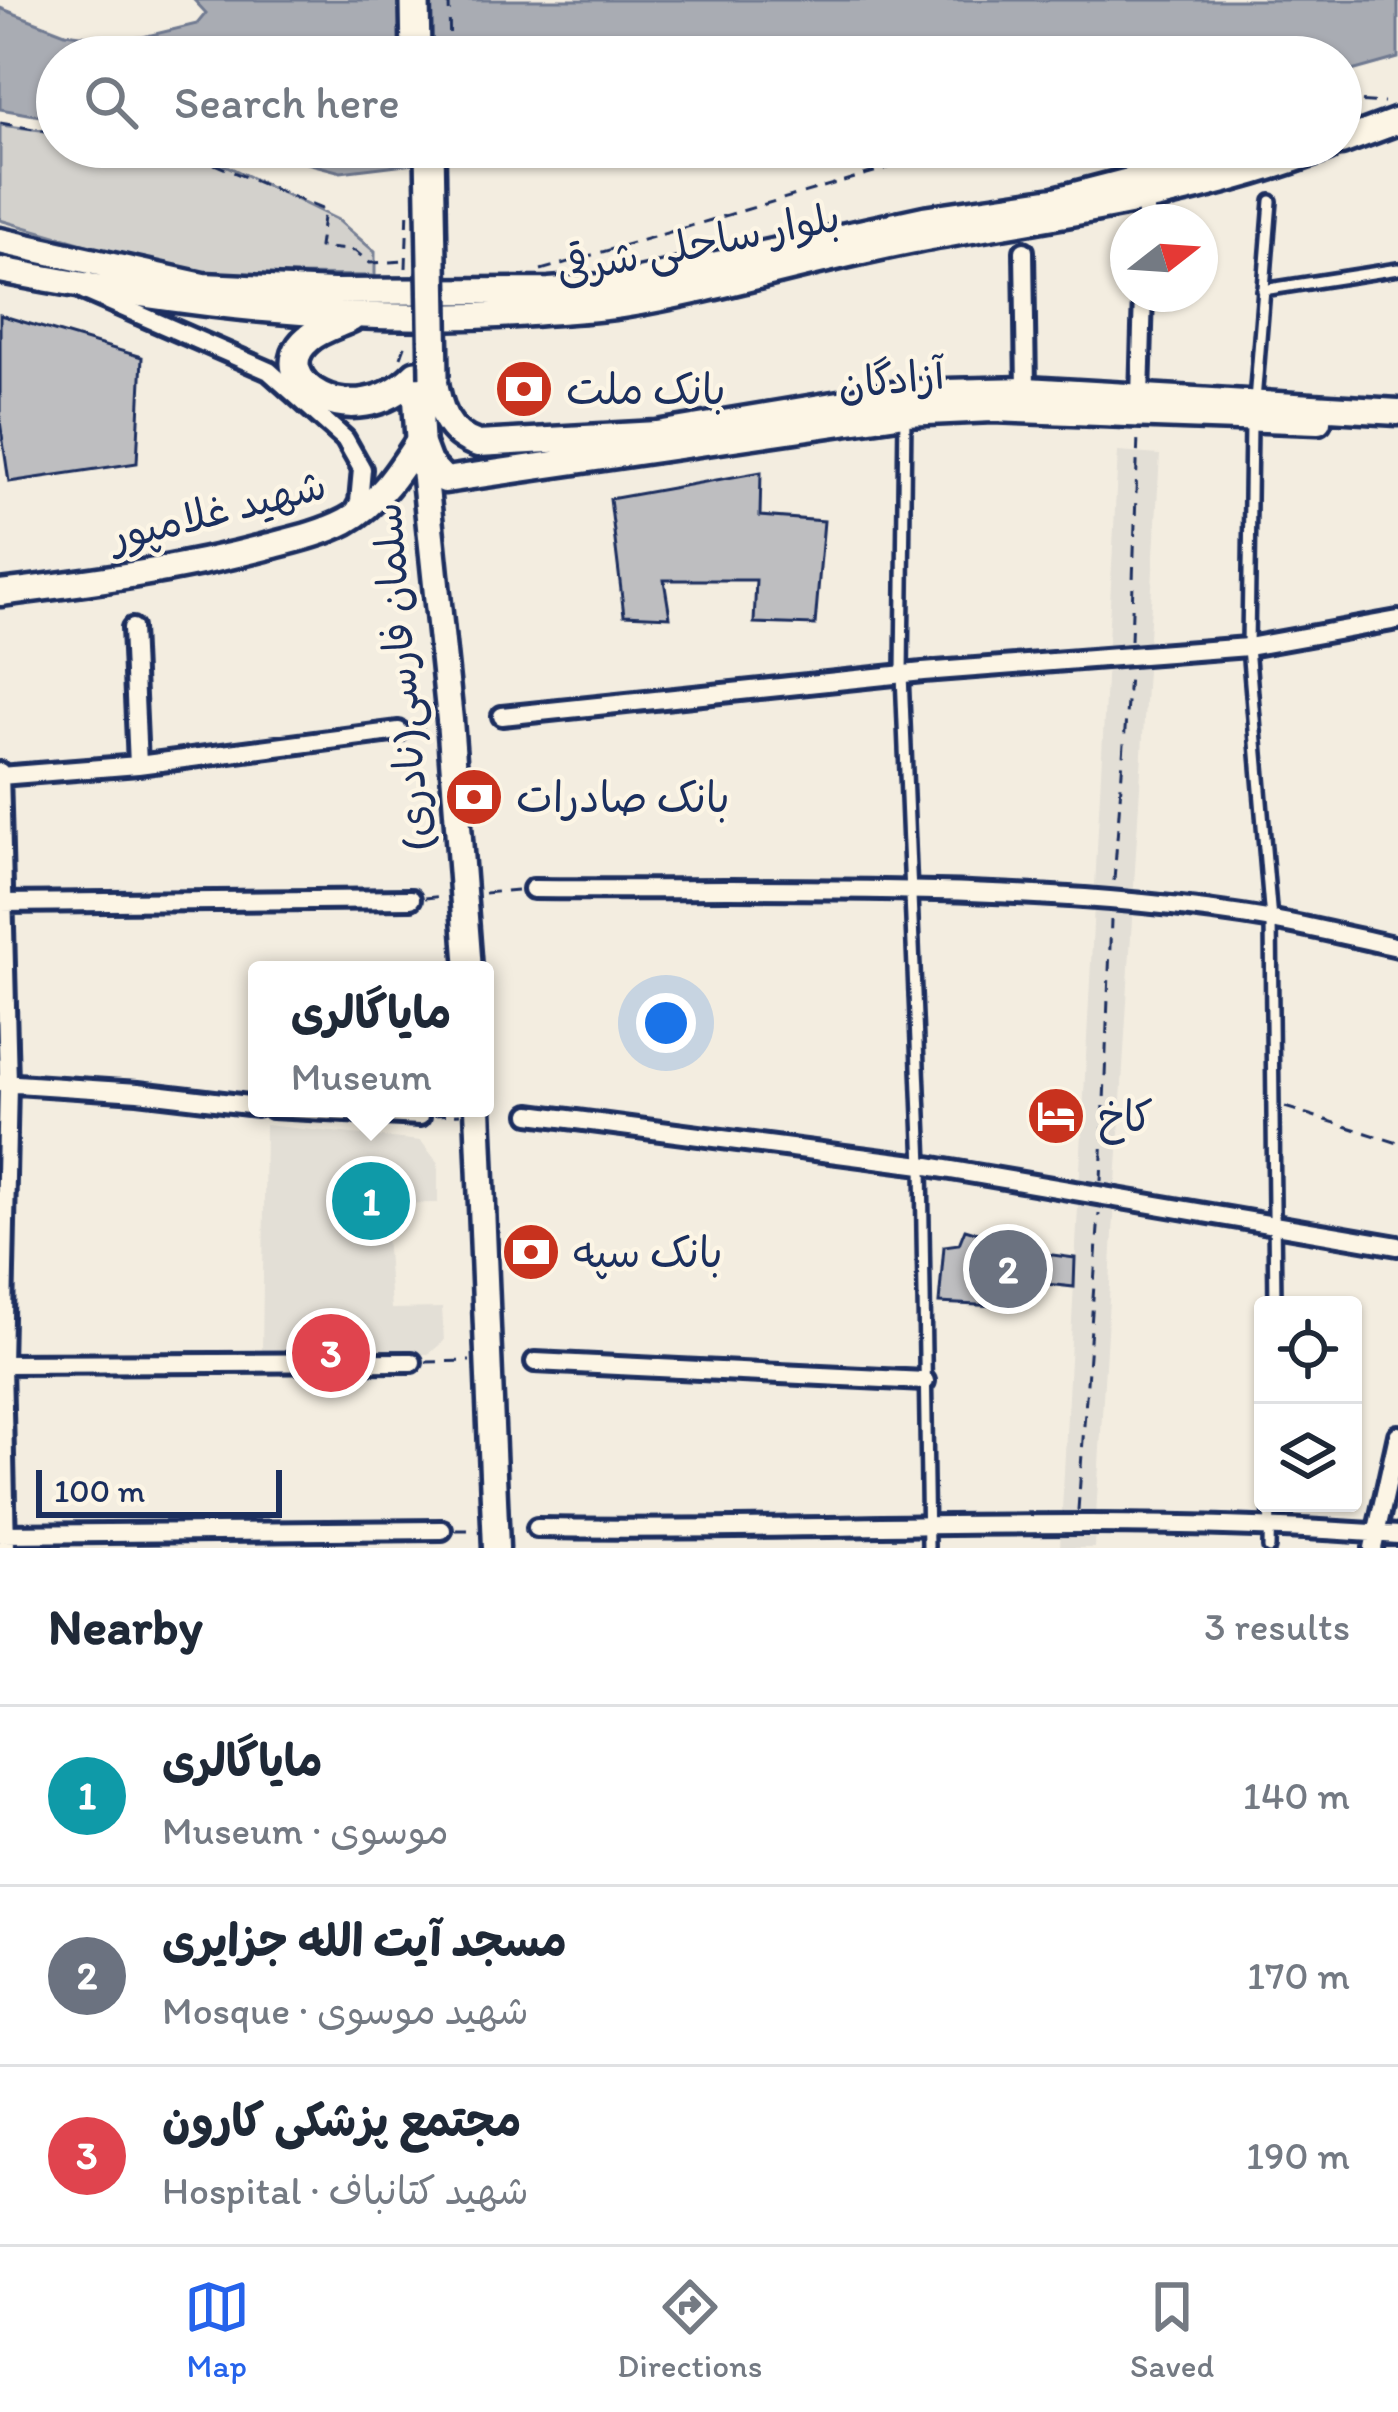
<!DOCTYPE html>
<meta charset="utf-8">
<style>
body{margin:0;font-family:Itim,"Playpen Sans Arabic",sans-serif;background:#f6f6f7;color:#1f2937}
.controls{position:absolute;right:36px;bottom:36px;display:grid;overflow:hidden;border-radius:12px;box-shadow:0 3px 9px #0004}
.controls button{width:108px;height:108px;display:grid;place-items:center;padding:0;border:0;border-bottom:3px solid #e0e1e3;background:#fff;color:#1f2937;font:60px sans-serif}
.compass{position:absolute;left:1110px;top:204px;width:108px;height:108px;border-radius:50%;background:#fff;box-shadow:0 3px 9px #0004;rotate:73deg}
.scale{position:absolute;left:36px;bottom:30px;width:246px;box-sizing:border-box;padding-left:12px;border:6px solid #1b2f5e;border-top:0;font-size:33px;line-height:42px;white-space:nowrap;color:#1b2f5e;-webkit-text-stroke:9px #fcf5e5;paint-order:stroke}
.you{position:absolute;left:666px;top:1023px;width:42px;height:42px;margin:-30px;border:9px solid #fff;border-radius:50%;background:#1a73e8;box-shadow:0 0 0 18px #1a73e833}
.badge{display:grid;place-items:center;width:78px;height:78px;border-radius:50%;background:#2563eb;color:#fff;font-size:39px;font-weight:700}
.pin{position:absolute;translate:-50% -50%;border:6px solid #fff;box-shadow:0 3px 12px #0006}
.popup{position:absolute;left:248px;top:961px;width:246px;height:156px;box-sizing:border-box;display:grid;place-content:center;border-radius:12px;background:#fff;filter:drop-shadow(0 3px 9px #0005);font-size:39px;white-space:nowrap;color:#747a83}
.popup b{font-size:45px;color:#1f2937}
.popup::after{content:'';position:absolute;left:50%;top:100%;margin-left:-24px;border:24px solid transparent;border-top-color:#fff}
.list{margin:0;padding:0;list-style:none}
h2{display:flex;justify-content:space-between;align-items:center;height:156px;margin:0;padding:0 48px;font-size:51px}
h2 small{font-size:39px;font-weight:400;color:#747a83}
.list li{display:grid;grid-template-columns:78px 1fr auto;gap:36px;align-items:center;box-sizing:border-box;height:180px;padding:0 48px;border-top:3px solid #e0e1e3}
.list b{display:block;font-size:45px;white-space:nowrap}
.list p{margin:0;font-size:39px;white-space:nowrap;color:#747a83}
.list em{font-size:39px;font-style:normal;color:#747a83}
.icon{flex:none;width:66px;height:66px;fill:none;stroke:currentColor;stroke-width:2;stroke-linecap:round;stroke-linejoin:round}
.map{position:relative;flex:none;width:1398px;height:1548px;overflow:hidden}
.search{position:absolute;background:#fff;box-shadow:0 3px 9px #0004;left:36px;right:36px;top:36px;height:132px;display:flex;align-items:center;gap:30px;box-sizing:border-box;padding:0 42px;border-radius:66px;color:#747a83;font-size:45px}
.sheet{height:696px;background:#fff}
nav{display:flex;justify-content:space-around;align-items:center;box-sizing:border-box;height:168px;border-top:3px solid #e0e1e3;background:#fff;font-size:33px;color:#747a83}
nav a{display:grid;justify-items:center;gap:6px}
nav .on{color:#2563eb}
.map>svg:first-child{display:block}
</style>
<div class="map">
<svg width="1398" height="1548" viewBox="0 0 1398 1548">
<rect width="100%" height="100%" fill="#f3ede0"/>
<filter id="ink" filterUnits="userSpaceOnUse"><feTurbulence type="fractalNoise" baseFrequency=".00833" numOctaves="2"/><feDisplacementMap in="SourceGraphic" scale="24" xChannelSelector="R" yChannelSelector="G"/><feConvolveMatrix kernelMatrix="1 2 1 2 8 2 1 2 1" color-interpolation-filters="sRGB"/></filter>
<g filter="url(#ink)">
<path fill="#e3dfd6" d="M 1118,452 L 1160,455 L 1094,1548 L 1060,1548 Z
M 265,1125 L 421,1141 L 438,1163 L 438,1203 L 384,1204 L 391,1309 L 442,1308 L 444,1341 L 429,1354 L 262,1353 Z"/>
<path fill="#d3d1cc" stroke="#778095" stroke-width="3" d="M 0,125 L 57,132 L 57,147 L 190,148 L 338,220 L 375,252 L 375,276 L 213,274 L 121,255 L 0,220 Z"/>
<path fill="#a9acb3" stroke="#707a91" stroke-width="3" d="M 194,0 L 1398,0 L 1398,58 L 1341,74 L 1341,57 L 57,57 L 57,119 L 0,109 L 0,8 L 65,33 L 113,39 L 143,37 L 197,24 L 206,13 Z
M 246,147 L 663,147 L 479,155 L 341,172 Z"/>
<path fill="#bebec0" stroke="#1b2f5e" stroke-width="3" d="M 0,315 L 142,357 L 137,463 L 9,482 L 0,421 Z
M 761,472 L 760,516 L 824,521 L 815,625 L 754,623 L 756,580 L 664,580 L 670,617 L 624,615 L 610,499 Z
M 965,1229 L 1009,1242 L 1008,1249 L 1075,1258 L 1074,1287 L 1010,1280 L 997,1306 L 939,1303 L 944,1246 L 959,1244 Z"/>
<g fill="none" stroke-linecap="round" stroke-linejoin="round">
<defs>
<path id="lane" d="M 1263,290 L 1398,269
M 1255,401 L 1271,201
M 905,413 L 902,674 L 922,1165 L 928,1548
M 1251,424 L 1248,647 L 1271,920 L 1275,1305
M 1269,1548 L 1270,1503"/>
<path id="street" d="M 1146,222 L 1146,202
M 1024,251 L 1026,390
M 85,291 L 269,371 L 345,439 L 362,469 L 359,502 L 353,513
M 1140,397 L 1143,294
M 132,628 L 138,765
M 502,716 L 923,672 L 1248,647 L 1398,620
M 0,772 L 8,1083 L 2,1364 L 6,1548
M 0,776 L 138,765 L 399,731
M 533,889 C 774,891 1036,880 1273,920 C 1315,928 1356,938 1398,947
M 0,903 L 411,899
M 1,1083 L 138,1092 L 257,1106
M 272,1108 L 420,1116
M 530,1114 L 922,1165 L 1398,1246
M 535,1362 L 925,1381
M 0,1364 L 412,1362
M 537,1528 C 824,1533 1111,1512 1398,1535
M 0,1534 L 442,1530
M 1373,1548 L 1398,1435"/>
<path id="secondary" d="M 1341,142 L 1398,121
M 0,241 L 203,286 L 333,292 L 549,291 L 616,286 L 924,219 L 1055,200 L 1260,147
M 0,270 C 178,304 350,326 531,313 C 561,310 592,310 622,305 C 726,288 827,255 931,237 C 1068,213 1197,197 1328,147
M 434,377 C 439,408 446,434 478,444 L 657,434 L 906,393 L 1026,390 L 1398,412
M 420,439 L 429,463 L 445,480 L 905,413 L 993,409 L 1318,421
M 423,459 L 450,720 L 469,970
M 0,593 C 90,582 179,570 266,547 C 293,540 321,534 346,521 C 379,503 400,470 420,439
M 478,1108 L 496,1548"/>
<path id="primary" d="M 415,0 L 416,57
M 350,318 C 337,324 319,329 308,339 C 261,378 352,440 416,375
M 416,375 L 420,439"/>
</defs>
<use href="#lane" stroke="#1b2f5e" stroke-width="18"/>
<use href="#street" stroke="#1b2f5e" stroke-width="26"/>
<use href="#secondary" stroke="#1b2f5e" stroke-width="33"/>
<use href="#primary" stroke="#1b2f5e" stroke-width="36"/>
<path stroke="#1b2f5e" stroke-width="3" stroke-dasharray="12 9" stroke-linecap="butt" d="M 449,0 L 450,57
M 1341,100 L 1384,103
M 0,123 L 57,133
M 132,147 L 207,161 L 324,210 L 319,247 L 355,251 L 370,263 L 406,261
M 406,268 L 408,206
M 541,270 L 959,147
M 401,357 L 408,338
M 1131,641 L 1138,435
M 413,728 L 433,724
M 1114,881 L 1129,675
M 485,893 L 517,890
M 425,898 L 445,896
M 1285,1107 L 1398,1143
M 434,1115 L 460,1114
M 1101,1181 L 1111,920
M 426,1362 L 470,1361
M 1078,1510 L 1099,1214
M 456,1530 L 476,1530"/>
<use href="#lane" stroke="#fcf5e5" stroke-width="9"/>
<use href="#street" stroke="#fcf5e5" stroke-width="16"/>
<use href="#secondary" stroke="#fcf5e5" stroke-width="24"/>
<use href="#primary" stroke="#fcf5e5" stroke-width="27"/>
<defs>
<path id="primary-bridge" d="M 430,147 L 434,377"/>
</defs>
<use href="#primary-bridge" stroke="#1b2f5e" stroke-width="36" stroke-linecap="butt"/>
<use href="#primary-bridge" stroke="#fcf5e5" stroke-width="27"/>
</g>
</g>
<defs>
<symbol id="bank-disc" viewBox="-11 -11 22 22"><circle r="9.5" fill="#c8321e" stroke="#fcf5e5"/><path d="M-6-4H6V4H-6ZM0-2.3a2.3 2.3 0 1 0 0 4.6a2.3 2.3 0 1 0 0-4.6Z" fill="#fff"/></symbol>
<symbol id="hotel-disc" viewBox="-11 -11 22 22"><circle r="9.5" fill="#c8321e" stroke="#fcf5e5"/><path d="M-6-4.5h1.5V1H6V5H4.5V3h-9V5H-6ZM-4 0a1.8 1.8 0 1 1 3.6 0ZM.5 0V-2.5h3Q6-2.5 6 0Z" fill="#fff"/></symbol>
</defs>
<g fill-rule="evenodd">
<use href="#bank-disc" x="491" y="356" width="66" height="66"/>
<use href="#bank-disc" x="441" y="764" width="66" height="66"/>
<use href="#hotel-disc" x="1023" y="1083" width="66" height="66"/>
<use href="#bank-disc" x="498" y="1219" width="66" height="66"/>
</g>
<g text-anchor="middle" dominant-baseline="central" stroke-width="9" stroke-linejoin="round" paint-order="stroke">
<g font-size="42" fill="#1b2f5e" stroke="#fcf5e5">
<text transform="translate(698 243) rotate(-11)">بلوار ساحلی شرقی</text>
<text transform="translate(891 379) rotate(-6)">آزادگان</text>
<text transform="translate(218 510) rotate(-14)">شهید غلامپور</text>
<text transform="translate(401 677) rotate(-95)">سلمان فارسی(نادری)</text>
</g>
<g font-size="42" fill="#1b2f5e" stroke="#fcf5e5" text-anchor="start">
<text x="566" y="389">بانک ملت</text>
<text x="516" y="797">بانک صادرات</text>
<text x="1098" y="1116">کاخ</text>
<text x="573" y="1252">بانک سپه</text>
</g>
</g>
</svg>
<div class="controls">
<button><svg class="icon" aria-label="locate" viewBox="0 0 24 24"><circle cx="12" cy="12" r="6"/><path d="M12 2v4M12 18v4M2 12h4M18 12h4"/></svg></button>
<button><svg class="icon" aria-label="layers" viewBox="0 0 24 24"><path d="M12 4l9 5-9 5-9-5zM3 14l9 5 9-5"/></svg></button>
</div>
<svg class="compass" viewBox="-18 -18 36 36"><path d="M0-13l5 13h-10z" fill="#e53935"/><path d="M0 13l5-13h-10z" fill="#747a83"/></svg>
<div class="scale">100 m</div>
<div class="you"></div>
<div class="pin badge" style="left:371px;top:1201px;background:#0f9aa8">1</div>
<div class="popup"><b>مایاگالری</b>Museum</div>
<div class="pin badge" style="left:1008px;top:1269px;background:#6b7280">2</div>
<div class="pin badge" style="left:331px;top:1353px;background:#e0444e">3</div>
<div class="search"><svg class="icon" aria-label="search" viewBox="0 0 24 24"><circle cx="10" cy="10" r="6"/><path d="M15 15l6 6"/></svg>Search here</div>
</div>
<section class="sheet">
<h2>Nearby<small>3 results</small></h2>
<ul class="list">
<li><span class="badge" style="background:#0f9aa8">1</span><div><b>مایاگالری</b><p>Museum · موسوی</p></div><em>140 m</em></li>
<li><span class="badge" style="background:#6b7280">2</span><div><b>مسجد آیت الله جزایری</b><p>Mosque · شهید موسوی</p></div><em>170 m</em></li>
<li><span class="badge" style="background:#e0444e">3</span><div><b>مجتمع پزشکی کارون</b><p>Hospital · شهید کتانباف</p></div><em>190 m</em></li>
</ul>
</section>
<nav>
<a class="on"><svg class="icon" aria-label="map" viewBox="0 0 24 24"><path d="M3 6l6-2 6 2 6-2v14l-6 2-6-2-6 2zM9 4v14M15 6v14"/></svg>Map</a>
<a><svg class="icon" aria-label="directions" viewBox="0 0 24 24"><path d="M12 3l9 9-9 9-9-9zM9 14v-3h6M13 9l2 2-2 2"/></svg>Directions</a>
<a><svg class="icon" aria-label="saved" viewBox="0 0 24 24"><path d="M7 4h10v16l-5-4-5 4z"/></svg>Saved</a>
</nav>
